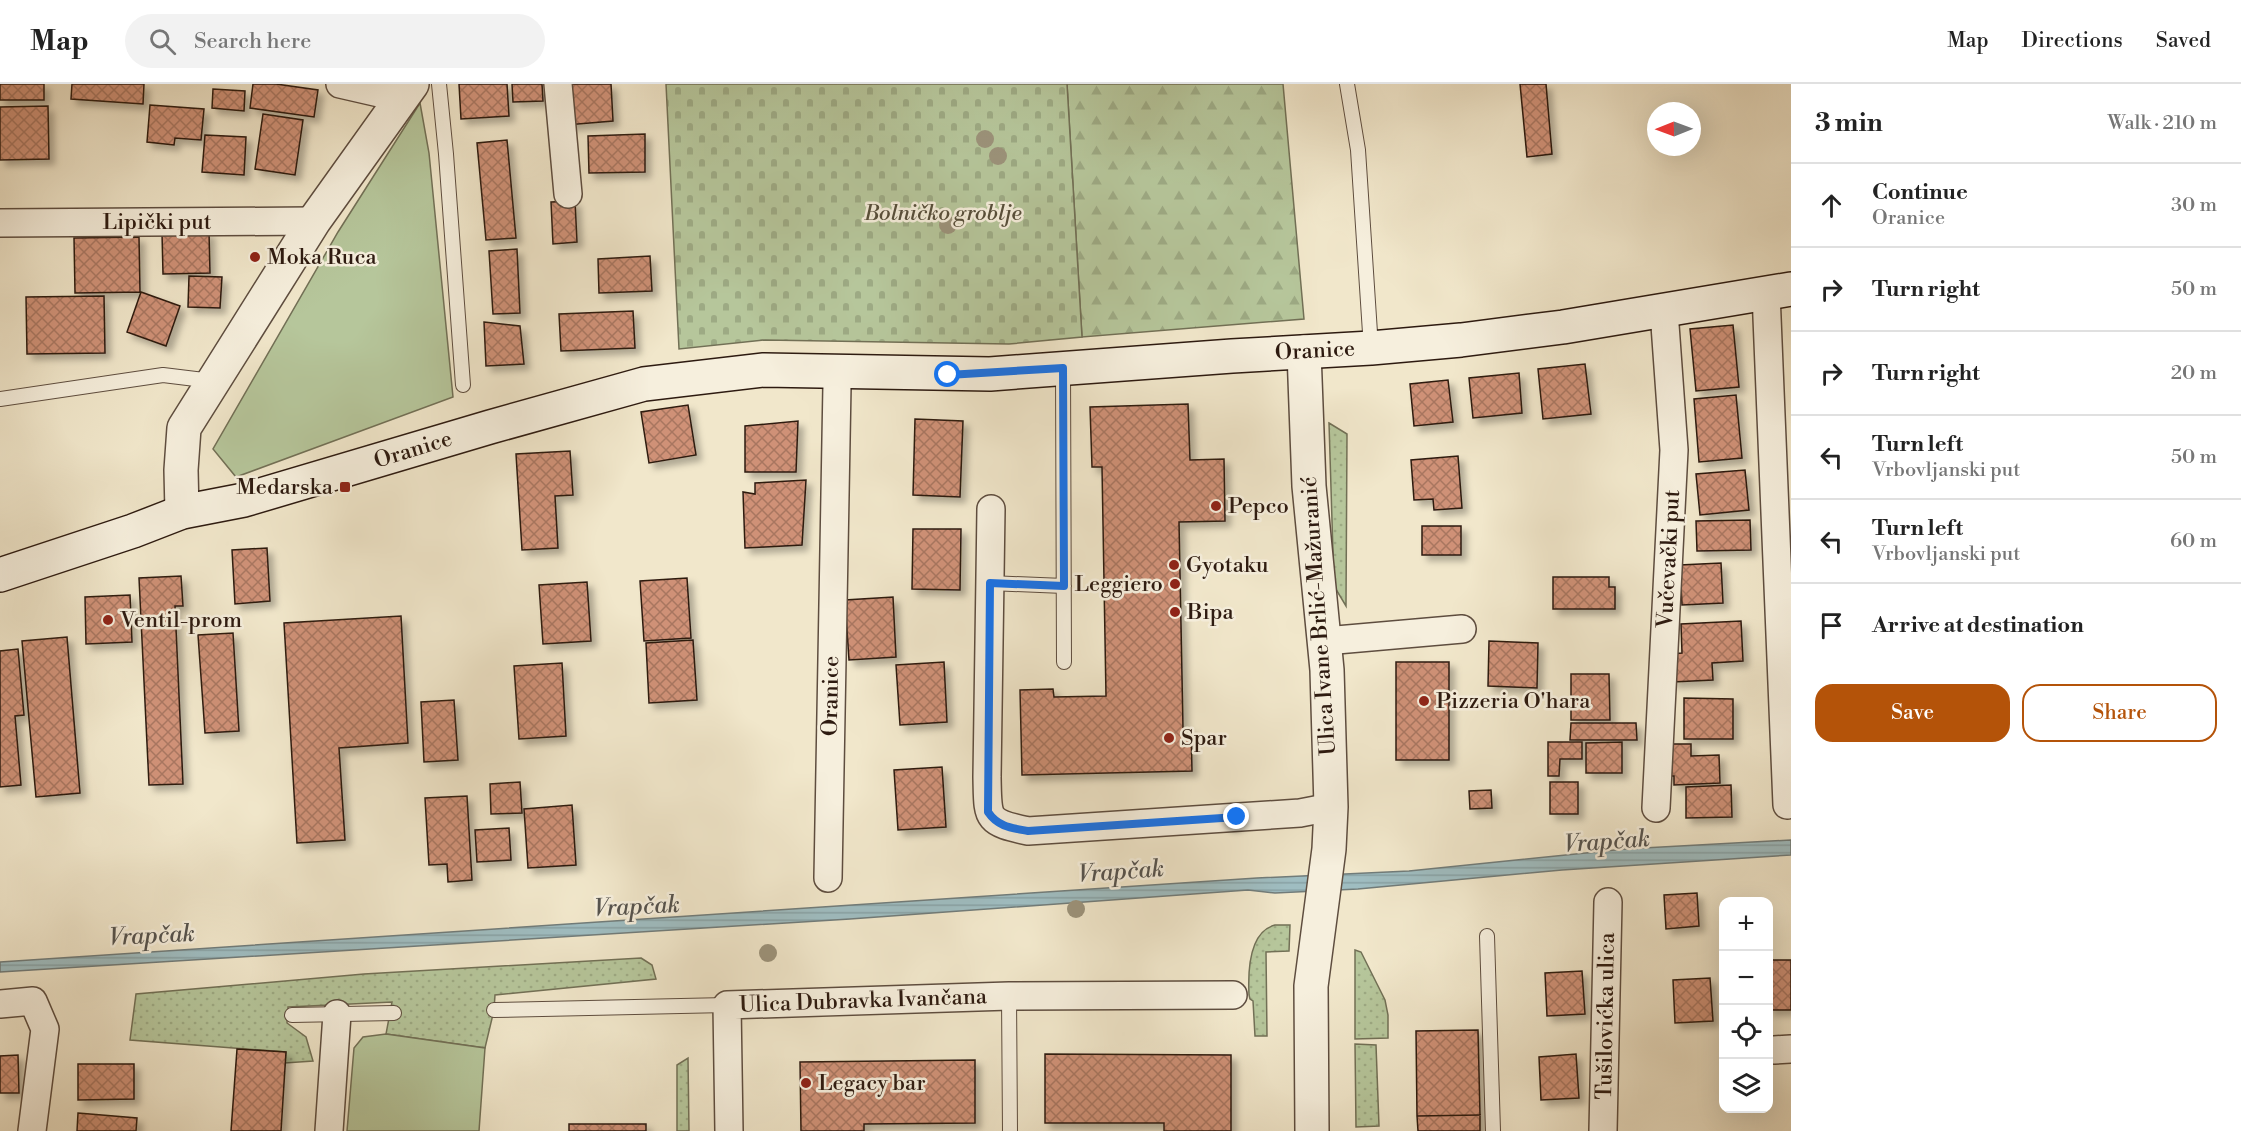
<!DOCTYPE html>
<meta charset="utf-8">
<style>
body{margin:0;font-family:"Libre Bodoni",serif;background:#f2f2f2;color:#222}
.controls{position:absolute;right:18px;bottom:18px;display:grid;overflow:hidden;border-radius:12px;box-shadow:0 6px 24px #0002}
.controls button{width:54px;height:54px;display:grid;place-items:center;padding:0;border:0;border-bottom:2px solid #e0e0e0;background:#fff;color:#222;font:30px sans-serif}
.compass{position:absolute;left:1647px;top:18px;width:54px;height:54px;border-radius:50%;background:#fff;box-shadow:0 6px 24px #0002;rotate:269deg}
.stop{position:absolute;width:18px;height:18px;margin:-14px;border:4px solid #1a73e8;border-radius:50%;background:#fff}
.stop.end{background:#1a73e8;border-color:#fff;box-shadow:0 2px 6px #0008}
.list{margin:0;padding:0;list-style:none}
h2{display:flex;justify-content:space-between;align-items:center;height:78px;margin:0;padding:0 24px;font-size:26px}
h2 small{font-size:20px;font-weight:400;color:#767676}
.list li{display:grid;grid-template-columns:39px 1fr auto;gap:18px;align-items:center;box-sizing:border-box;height:84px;padding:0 24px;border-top:2px solid #e0e0e0}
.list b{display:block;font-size:22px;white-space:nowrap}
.list p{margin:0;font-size:20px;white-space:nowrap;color:#767676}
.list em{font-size:20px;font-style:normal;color:#767676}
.actions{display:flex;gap:12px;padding:18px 24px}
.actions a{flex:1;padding:14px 0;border:2px solid #b45309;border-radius:18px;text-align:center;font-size:21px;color:#b45309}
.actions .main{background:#b45309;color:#fff}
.icon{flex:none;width:33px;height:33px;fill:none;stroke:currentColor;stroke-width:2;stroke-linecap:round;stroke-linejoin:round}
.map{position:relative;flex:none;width:1791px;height:1047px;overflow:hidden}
header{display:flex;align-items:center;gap:36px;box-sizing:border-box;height:84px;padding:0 30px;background:#fff;border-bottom:2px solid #e0e0e0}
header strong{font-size:28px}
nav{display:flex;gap:33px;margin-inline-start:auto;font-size:21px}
.search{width:420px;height:54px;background:#f2f2f2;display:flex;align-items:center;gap:15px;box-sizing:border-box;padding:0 21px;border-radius:33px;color:#767676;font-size:22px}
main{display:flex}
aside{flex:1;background:#fff}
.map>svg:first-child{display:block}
</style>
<header>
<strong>Map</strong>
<div class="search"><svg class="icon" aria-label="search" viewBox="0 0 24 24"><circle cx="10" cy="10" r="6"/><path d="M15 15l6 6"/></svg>Search here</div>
<nav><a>Map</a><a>Directions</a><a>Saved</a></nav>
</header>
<main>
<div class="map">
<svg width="1791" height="1047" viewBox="0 0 1791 1047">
<defs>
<pattern id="grass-dots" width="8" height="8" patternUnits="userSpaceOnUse" patternTransform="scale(1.5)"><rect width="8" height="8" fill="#b6c69b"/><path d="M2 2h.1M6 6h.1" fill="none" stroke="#9daa84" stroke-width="1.8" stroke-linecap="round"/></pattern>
<pattern id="forest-firs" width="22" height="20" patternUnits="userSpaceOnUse" patternTransform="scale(1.5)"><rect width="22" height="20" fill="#b6c69b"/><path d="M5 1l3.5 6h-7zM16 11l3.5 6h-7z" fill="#9daa84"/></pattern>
<pattern id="cemetery-stones" width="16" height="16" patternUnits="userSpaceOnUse" patternTransform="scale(1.5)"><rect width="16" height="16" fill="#b6c69b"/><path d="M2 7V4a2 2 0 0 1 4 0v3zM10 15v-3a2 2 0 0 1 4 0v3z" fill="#9daa84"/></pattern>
<pattern id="water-rules" width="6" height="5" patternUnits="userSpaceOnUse" patternTransform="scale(1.5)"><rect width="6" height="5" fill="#9fbdc1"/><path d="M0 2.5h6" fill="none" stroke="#89a2a5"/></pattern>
<pattern id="building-cross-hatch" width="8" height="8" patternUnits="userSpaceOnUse" patternTransform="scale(1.5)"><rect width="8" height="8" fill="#cf9177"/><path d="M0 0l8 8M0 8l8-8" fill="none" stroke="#a87660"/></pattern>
<filter id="shadow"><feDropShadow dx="5.5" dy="5.5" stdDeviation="3" flood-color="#0004"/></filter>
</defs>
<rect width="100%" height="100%" fill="#f1e7cb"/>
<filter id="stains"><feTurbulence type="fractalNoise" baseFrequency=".00333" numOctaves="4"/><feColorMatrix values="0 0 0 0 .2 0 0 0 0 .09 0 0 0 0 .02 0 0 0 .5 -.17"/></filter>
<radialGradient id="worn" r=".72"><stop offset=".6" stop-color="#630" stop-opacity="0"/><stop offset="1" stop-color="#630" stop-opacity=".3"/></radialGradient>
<path fill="url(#grass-dots)" stroke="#727056" stroke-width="1.5" d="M 1329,339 L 1347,350 L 1346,522 L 1334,502 Z
M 1275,841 L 1290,841 L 1289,867 L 1266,868 L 1267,952 L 1255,952 L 1253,917 L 1250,915 L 1249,911 C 1248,890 1248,848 1275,841 Z
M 1355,866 L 1361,868 L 1385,916 L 1388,931 L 1388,954 L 1355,955 Z
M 641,874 L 652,881 L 656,895 L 495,911 L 494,926 L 485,964 L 386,950 L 392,918 L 288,923 L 287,939 L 306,953 L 313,977 L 285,979 L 286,968 L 130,956 L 136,910 L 364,890 Z
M 1355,960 L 1376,961 L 1379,1042 L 1356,1043 Z
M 688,974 L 689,1047 L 677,1047 L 677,981 Z"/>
<path fill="url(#forest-firs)" stroke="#727056" stroke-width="1.5" d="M 1067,0 L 1283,0 L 1304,235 L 1082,253 Z"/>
<path fill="url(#cemetery-stones)" stroke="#727056" stroke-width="1.5" d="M 666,0 L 1067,0 L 1082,253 L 1009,260 L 765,256 L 679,265 Z"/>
<path fill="#b6c69b" stroke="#727056" stroke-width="1.5" d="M 420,19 L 429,69 L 453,313 L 236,393 L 213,365 L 338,148 Z
M 386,950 L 485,964 L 479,1047 L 347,1047 L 354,964 L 363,953 Z"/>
<path fill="url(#water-rules)" stroke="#717c7a" stroke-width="1.5" d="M 1791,756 L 1791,771 L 1562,786 L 1358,805 L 1275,809 L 1248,806 L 850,835 L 0,888 L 0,878 L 1257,794 L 1409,787 L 1625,765 Z"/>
<path fill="url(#building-cross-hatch)" stroke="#2d1a10" stroke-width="1.5" filter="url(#shadow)" d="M 0,0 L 44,0 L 44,16 L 0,16 Z
M 72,0 L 144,0 L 143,20 L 71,15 Z
M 253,0 L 276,0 L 318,6 L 314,33 L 250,24 Z
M 459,0 L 507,0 L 509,32 L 461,35 Z
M 512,0 L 542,0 L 543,17 L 513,18 Z
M 563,0 L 611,0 L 613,37 L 566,41 Z
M 1520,0 L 1546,0 L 1552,70 L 1527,73 Z
M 213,5 L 245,7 L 244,27 L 212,24 Z
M 150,21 L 204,25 L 201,56 L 175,54 L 174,61 L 147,58 Z
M 48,22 L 49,75 L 0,76 L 0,23 Z
M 263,30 L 303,36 L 295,91 L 255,85 Z
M 645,50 L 645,88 L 589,89 L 588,52 Z
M 205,51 L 246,53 L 244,91 L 202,88 Z
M 507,56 L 516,154 L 486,156 L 477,59 Z
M 575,117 L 577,158 L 553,160 L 551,118 Z
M 209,148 L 210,189 L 163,190 L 162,149 Z
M 139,153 L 140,208 L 75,209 L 74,154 Z
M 517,165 L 520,229 L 493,230 L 489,167 Z
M 650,172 L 652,207 L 599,209 L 598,175 Z
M 189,192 L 222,193 L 220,224 L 188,223 Z
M 141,208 L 180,222 L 166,262 L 127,248 Z
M 104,212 L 105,269 L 27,270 L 26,213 Z
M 633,227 L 635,264 L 561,267 L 559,230 Z
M 484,238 L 520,242 L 524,280 L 486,282 Z
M 1733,241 L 1739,303 L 1696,307 L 1690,245 Z
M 1585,280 L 1591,330 L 1543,335 L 1538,285 Z
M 1519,289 L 1522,329 L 1473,334 L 1469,294 Z
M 1448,296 L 1453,338 L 1414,342 L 1410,300 Z
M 1736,311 L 1742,374 L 1699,378 L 1694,315 Z
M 1188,320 L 1190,376 L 1224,375 L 1225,437 L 1179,438 L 1183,644 L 1191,644 L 1192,687 L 1022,691 L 1020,606 L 1053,605 L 1054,613 L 1106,612 L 1102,383 L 1092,383 L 1090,323 Z
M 688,321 L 696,371 L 649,379 L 641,328 Z
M 915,335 L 963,337 L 960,413 L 913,411 Z
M 798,337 L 796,388 L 745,388 L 745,342 Z
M 570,367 L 573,411 L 555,412 L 558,464 L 522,466 L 516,370 Z
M 1458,372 L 1462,424 L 1434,426 L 1433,415 L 1414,416 L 1411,376 Z
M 1745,386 L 1749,426 L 1700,431 L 1696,390 Z
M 806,396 L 802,461 L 745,464 L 743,408 L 755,410 L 755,399 Z
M 1750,436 L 1751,466 L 1697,467 L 1696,437 Z
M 1422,442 L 1461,442 L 1461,471 L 1422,471 Z
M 913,445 L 961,445 L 960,506 L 912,505 Z
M 267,464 L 270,517 L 235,520 L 232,466 Z
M 1721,479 L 1723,519 L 1682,521 L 1680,481 Z
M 181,492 L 183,522 L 175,522 L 183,700 L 149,701 L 139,494 Z
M 1553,493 L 1609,493 L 1609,503 L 1615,503 L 1615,525 L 1553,525 Z
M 687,494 L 691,554 L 644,557 L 640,497 Z
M 587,498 L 591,557 L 543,560 L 539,501 Z
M 130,511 L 132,558 L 86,560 L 85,513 Z
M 893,513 L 896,573 L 849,576 L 845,516 Z
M 401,532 L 408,659 L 339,664 L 345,756 L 297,759 L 284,539 Z
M 1741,537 L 1743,577 L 1712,579 L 1713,596 L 1672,598 L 1670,570 L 1682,569 L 1681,540 Z
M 233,549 L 239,647 L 205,649 L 198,551 Z
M 67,553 L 80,709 L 36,713 L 22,557 Z
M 693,556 L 697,616 L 649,619 L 646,559 Z
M 1489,557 L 1538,559 L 1537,604 L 1488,602 Z
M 18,565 L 24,631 L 15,632 L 21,701 L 0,703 L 0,567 Z
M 944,578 L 947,638 L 900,641 L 896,581 Z
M 1396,578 L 1449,578 L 1449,676 L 1396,676 Z
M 562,579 L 566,652 L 519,655 L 514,582 Z
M 1571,590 L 1609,590 L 1610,636 L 1571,636 Z
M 1684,614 L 1733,615 L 1733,655 L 1684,655 Z
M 454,616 L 458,676 L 424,678 L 421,618 Z
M 1571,639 L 1636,639 L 1637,656 L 1570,656 Z
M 1548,658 L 1582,658 L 1582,675 L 1560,675 L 1559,692 L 1548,692 Z
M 1622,658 L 1622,689 L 1586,689 L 1586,659 Z
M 1666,660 L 1691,660 L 1691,672 L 1719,671 L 1720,699 L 1674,701 L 1674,692 L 1667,692 Z
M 942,683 L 946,743 L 898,746 L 894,686 Z
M 520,698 L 522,729 L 491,730 L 490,700 Z
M 1550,698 L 1578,698 L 1578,730 L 1550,730 Z
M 1731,701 L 1732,733 L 1686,734 L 1686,703 Z
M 1491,706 L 1492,724 L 1470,725 L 1469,707 Z
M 467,712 L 472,796 L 448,798 L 447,780 L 429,781 L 425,714 Z
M 572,721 L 576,781 L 528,784 L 524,725 Z
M 509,744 L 511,776 L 477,778 L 475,746 Z
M 1697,809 L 1699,842 L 1666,845 L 1664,811 Z
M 1768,876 L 1791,876 L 1791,926 L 1768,926 Z
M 1582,887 L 1585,930 L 1547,932 L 1545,889 Z
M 1710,894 L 1713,937 L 1675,939 L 1673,896 Z
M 1478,946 L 1480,1031 L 1417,1032 L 1416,947 Z
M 237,965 L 286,968 L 281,1047 L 231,1047 Z
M 1045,970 L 1231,971 L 1231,1047 L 1164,1047 L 1164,1039 L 1045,1039 Z
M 1576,970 L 1579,1014 L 1541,1016 L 1539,973 Z
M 18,971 L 19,1009 L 0,1009 L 0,972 Z
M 975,976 L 975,1039 L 864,1040 L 864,1047 L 801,1047 L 800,978 Z
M 78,980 L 134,980 L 134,1015 L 78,1016 Z
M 78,1029 L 137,1034 L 136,1047 L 77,1047 Z
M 1480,1031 L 1480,1047 L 1418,1047 L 1417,1032 Z
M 569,1040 L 646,1040 L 646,1047 L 569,1047 Z"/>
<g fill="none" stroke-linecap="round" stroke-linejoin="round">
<defs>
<path id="service" d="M 439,0 L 446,70 L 463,301
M 1347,0 L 1358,66 L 1371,264
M 1063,284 L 1064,578
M 0,315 L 163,291 L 212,297
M 990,499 L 1064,502
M 1487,852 L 1493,1047
M 1009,912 L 1010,1047
M 494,926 L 727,921
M 292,931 L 394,929"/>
<path id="minor" d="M 340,0 L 401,14
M 558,0 L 568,110
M 0,139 L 314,137
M 1766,209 L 1787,721
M 991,425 L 987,693 C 988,735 985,738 1028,747 L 1300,729 L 1331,723
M 1325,557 L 1462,545
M 1656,724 L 1674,366 L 1664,227
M 828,794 L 837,301 L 836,287
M 0,920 L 33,917 L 45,945 L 32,1047
M 1774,966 L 1791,965
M 329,1047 L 337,930
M 729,1047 L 727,921 L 1009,912 L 1233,911
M 1603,1047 L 1608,818"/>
<path id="tertiary" d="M 1304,268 L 1309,402 L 1327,586 L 1331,723 L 1329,765 L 1311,902 L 1312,1047
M 182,428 L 181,386 L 184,344 L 314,137 L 412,0"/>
<path id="secondary" d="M 0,491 L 133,447 L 182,428 L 244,416 L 490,343 L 644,300 L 764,286 L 990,290 L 1232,272 L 1371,264 L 1461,256 L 1563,243 L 1791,205"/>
</defs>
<use href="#service" stroke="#5e4d3f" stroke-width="16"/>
<use href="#minor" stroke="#5e4d3f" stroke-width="30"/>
<use href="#tertiary" stroke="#5e4d3f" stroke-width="36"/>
<use href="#secondary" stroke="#2d1a10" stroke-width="36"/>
<use href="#service" stroke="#f6efdd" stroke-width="14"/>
<use href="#minor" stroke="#f6efdd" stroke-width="27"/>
<use href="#tertiary" stroke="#f6efdd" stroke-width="33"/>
<use href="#secondary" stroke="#f6efdd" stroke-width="33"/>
</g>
<g fill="#9c937b">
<circle cx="985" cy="55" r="9"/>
<circle cx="998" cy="72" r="9"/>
<circle cx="948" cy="141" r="9"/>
<circle cx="1076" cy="825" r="9"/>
<circle cx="768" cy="869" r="9"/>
</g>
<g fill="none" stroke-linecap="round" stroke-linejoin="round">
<path stroke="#1a73e8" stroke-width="8" d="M 948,291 L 1063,284 L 1064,502 L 990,499 L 988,728 C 998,743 1012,744 1028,747 L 1237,733"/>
</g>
<g fill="#8f2418" stroke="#f6efdd" stroke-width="2">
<circle cx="255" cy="173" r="6"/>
<rect x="339" y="397" width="12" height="12" rx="3"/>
<circle cx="1216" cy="422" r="6"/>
<circle cx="1174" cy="481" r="6"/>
<circle cx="1175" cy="500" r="6"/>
<circle cx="1175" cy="528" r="6"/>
<circle cx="108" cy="536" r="6"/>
<circle cx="1424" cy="617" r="6"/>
<circle cx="1169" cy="654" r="6"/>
<circle cx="806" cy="999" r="6"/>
</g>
<g text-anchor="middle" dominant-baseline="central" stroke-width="5" stroke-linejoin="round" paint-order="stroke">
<g font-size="22" font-style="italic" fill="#564e3a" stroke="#f6efdd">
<text x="943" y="129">Bolničko groblje</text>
</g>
<g font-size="22" fill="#2d1a10" stroke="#f6efdd">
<text x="157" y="138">Lipički put</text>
<text transform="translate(1315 267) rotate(-3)">Oranice</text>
<text transform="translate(413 366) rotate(-17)">Oranice</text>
<text transform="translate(1669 475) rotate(-87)">Vučevački put</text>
<text transform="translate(1319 532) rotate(-94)">Ulica Ivane Brlić-Mažuranić</text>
<text transform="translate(831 612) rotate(-89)">Oranice</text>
<text transform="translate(863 917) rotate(-2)">Ulica Dubravka Ivančana</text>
<text transform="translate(1606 932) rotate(-89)">Tušilovićka ulica</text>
</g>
<g font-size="22" fill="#2d1a10" stroke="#f6efdd" text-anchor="start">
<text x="267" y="173">Moka Ruca</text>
<text x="333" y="403" text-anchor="end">Medarska</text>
<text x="1228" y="422">Pepco</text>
<text x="1186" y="481">Gyotaku</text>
<text x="1163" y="500" text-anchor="end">Leggiero</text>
<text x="1187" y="528">Bipa</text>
<text x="120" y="536">Ventil-prom</text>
<text x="1436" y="617">Pizzeria O'hara</text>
<text x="1181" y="654">Spar</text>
<text x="818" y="999">Legacy bar</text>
</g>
<g font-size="24" font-style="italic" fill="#55534e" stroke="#f6efdd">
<text transform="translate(1607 758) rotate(-4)">Vrapčak</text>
<text transform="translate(1121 788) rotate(-4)">Vrapčak</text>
<text transform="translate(637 823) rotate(-3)">Vrapčak</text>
<text transform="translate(152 852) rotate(-3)">Vrapčak</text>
</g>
</g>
<rect width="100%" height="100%" filter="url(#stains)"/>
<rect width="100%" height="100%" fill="url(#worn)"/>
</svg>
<div class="controls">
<button>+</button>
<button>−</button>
<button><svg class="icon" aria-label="locate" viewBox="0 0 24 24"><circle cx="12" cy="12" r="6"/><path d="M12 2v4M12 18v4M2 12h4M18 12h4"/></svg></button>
<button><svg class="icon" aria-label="layers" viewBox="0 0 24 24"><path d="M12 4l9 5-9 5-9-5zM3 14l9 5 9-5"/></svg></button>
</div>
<svg class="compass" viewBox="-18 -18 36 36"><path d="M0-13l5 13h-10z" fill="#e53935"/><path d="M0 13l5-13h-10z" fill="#767676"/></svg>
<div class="stop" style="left:948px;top:291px"></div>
<div class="stop end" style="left:1237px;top:733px"></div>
</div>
<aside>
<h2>3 min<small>Walk · 210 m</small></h2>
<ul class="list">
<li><svg class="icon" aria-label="ahead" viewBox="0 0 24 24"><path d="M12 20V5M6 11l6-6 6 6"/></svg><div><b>Continue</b><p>Oranice</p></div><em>30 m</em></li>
<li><svg class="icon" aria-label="right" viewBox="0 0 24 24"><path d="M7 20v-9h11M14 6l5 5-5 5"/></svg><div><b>Turn right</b></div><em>50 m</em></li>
<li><svg class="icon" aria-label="right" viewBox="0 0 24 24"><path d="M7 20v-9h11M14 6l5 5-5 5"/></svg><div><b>Turn right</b></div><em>20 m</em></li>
<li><svg class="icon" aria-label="left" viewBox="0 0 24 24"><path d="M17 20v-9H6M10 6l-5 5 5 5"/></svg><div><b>Turn left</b><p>Vrbovljanski put</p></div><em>50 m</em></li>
<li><svg class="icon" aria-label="left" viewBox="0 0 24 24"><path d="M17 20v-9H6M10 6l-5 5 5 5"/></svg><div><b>Turn left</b><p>Vrbovljanski put</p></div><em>60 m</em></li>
<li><svg class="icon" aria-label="arrive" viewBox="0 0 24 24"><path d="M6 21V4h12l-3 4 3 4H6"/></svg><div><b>Arrive at destination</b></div></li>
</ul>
<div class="actions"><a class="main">Save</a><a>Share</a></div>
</aside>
</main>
